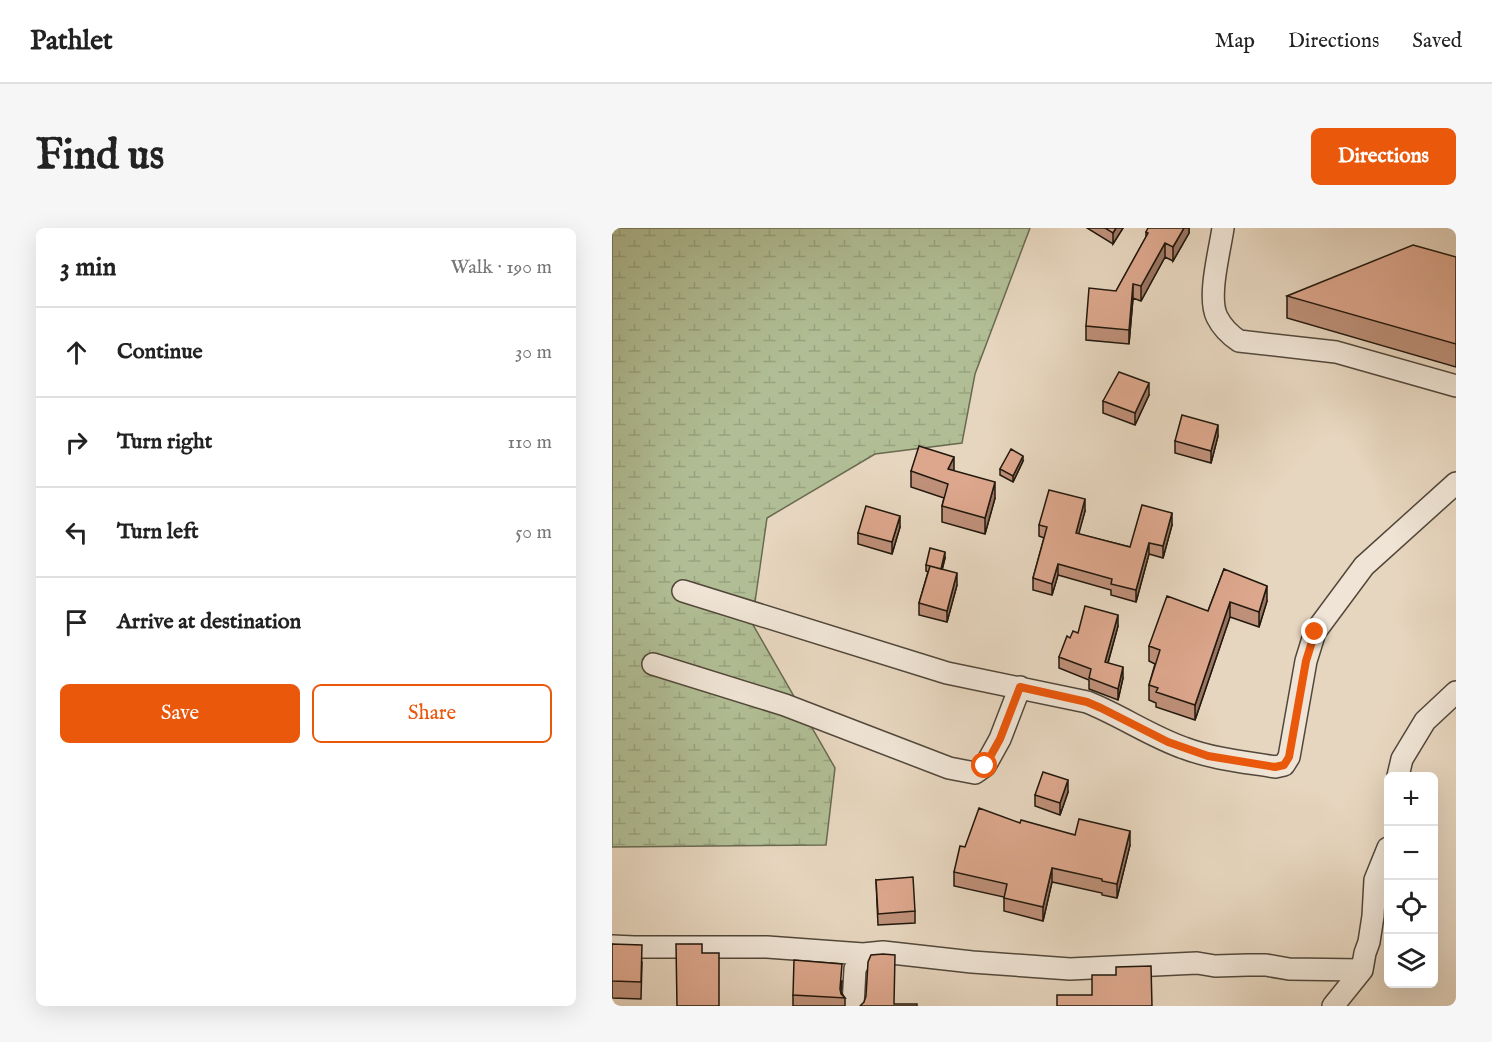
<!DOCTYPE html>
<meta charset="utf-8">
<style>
body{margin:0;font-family:"IM FELL English",serif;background:#f6f6f6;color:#222}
.controls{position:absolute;right:18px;bottom:18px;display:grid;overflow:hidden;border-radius:9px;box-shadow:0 6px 24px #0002}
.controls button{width:54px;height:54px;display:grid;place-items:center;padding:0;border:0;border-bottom:2px solid #e0e0e0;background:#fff;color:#222;font:30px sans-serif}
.stop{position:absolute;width:18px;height:18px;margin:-14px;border:4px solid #ea580c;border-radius:50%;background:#fff}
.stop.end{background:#ea580c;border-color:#fff;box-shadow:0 2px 6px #0008}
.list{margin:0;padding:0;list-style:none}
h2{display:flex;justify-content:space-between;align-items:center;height:78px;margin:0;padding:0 24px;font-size:26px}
h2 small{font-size:20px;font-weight:400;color:#767676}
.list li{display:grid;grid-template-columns:39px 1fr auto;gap:18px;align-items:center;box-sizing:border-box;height:90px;padding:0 24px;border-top:2px solid #e0e0e0}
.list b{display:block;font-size:22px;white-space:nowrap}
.list em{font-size:20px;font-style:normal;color:#767676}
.actions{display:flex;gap:12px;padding:18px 24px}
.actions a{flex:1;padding:14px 0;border:2px solid #ea580c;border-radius:9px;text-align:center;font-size:21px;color:#ea580c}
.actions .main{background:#ea580c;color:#fff}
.icon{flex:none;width:33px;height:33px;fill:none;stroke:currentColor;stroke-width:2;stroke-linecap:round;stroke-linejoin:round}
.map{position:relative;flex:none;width:844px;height:778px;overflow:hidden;border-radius:9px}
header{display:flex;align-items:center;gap:36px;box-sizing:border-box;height:84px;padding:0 30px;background:#fff;border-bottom:2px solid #e0e0e0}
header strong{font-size:28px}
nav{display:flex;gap:33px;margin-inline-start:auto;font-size:21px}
.intro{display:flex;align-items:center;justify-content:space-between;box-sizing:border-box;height:144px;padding:0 36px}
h1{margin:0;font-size:42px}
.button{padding:15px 27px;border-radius:9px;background:#ea580c;color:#fff;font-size:21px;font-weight:700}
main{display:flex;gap:36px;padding:0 36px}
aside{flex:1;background:#fff;border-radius:9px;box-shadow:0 6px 24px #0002}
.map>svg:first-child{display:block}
</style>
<header>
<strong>Pathlet</strong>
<nav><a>Map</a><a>Directions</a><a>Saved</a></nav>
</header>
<div class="intro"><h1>Find us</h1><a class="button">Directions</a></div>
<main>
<aside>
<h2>3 min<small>Walk · 190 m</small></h2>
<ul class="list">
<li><svg class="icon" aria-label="ahead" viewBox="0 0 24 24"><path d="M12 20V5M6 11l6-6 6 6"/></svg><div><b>Continue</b></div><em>30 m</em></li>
<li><svg class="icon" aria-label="right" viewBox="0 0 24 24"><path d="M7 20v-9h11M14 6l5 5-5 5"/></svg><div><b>Turn right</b></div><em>110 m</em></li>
<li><svg class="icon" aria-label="left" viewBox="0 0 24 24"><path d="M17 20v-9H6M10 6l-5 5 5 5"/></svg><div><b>Turn left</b></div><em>50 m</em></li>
<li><svg class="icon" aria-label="arrive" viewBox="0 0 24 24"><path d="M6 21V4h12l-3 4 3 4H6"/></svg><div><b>Arrive at destination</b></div></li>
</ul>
<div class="actions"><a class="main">Save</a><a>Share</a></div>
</aside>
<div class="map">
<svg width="844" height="778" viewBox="0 0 844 778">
<defs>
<pattern id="wetland-marsh" width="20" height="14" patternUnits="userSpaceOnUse" patternTransform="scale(1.5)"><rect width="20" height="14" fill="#b1be95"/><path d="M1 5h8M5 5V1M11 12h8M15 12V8" fill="none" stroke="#98a37f"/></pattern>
</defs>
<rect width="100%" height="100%" fill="#e7d6bf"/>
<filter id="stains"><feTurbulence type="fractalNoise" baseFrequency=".00333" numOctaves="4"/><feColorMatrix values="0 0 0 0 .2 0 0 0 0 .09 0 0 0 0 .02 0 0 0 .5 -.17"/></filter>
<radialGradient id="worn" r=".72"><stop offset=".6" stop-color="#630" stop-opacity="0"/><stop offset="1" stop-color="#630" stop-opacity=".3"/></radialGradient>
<path fill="url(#wetland-marsh)" stroke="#696b51" stroke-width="1.5" d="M 0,0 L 418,0 L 363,146 L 350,215 L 263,226 L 155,290 L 140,395 L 223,540 L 214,617 L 0,619 Z"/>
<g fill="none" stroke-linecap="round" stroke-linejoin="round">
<defs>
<path id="minor" d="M 611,0 C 608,22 595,69 605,89 C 610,99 618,107 627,113 L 724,124 L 844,158
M 71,363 L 335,445 L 475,474 C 508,487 538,508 572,520 C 601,531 633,534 663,539 L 672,537 L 677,529 L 694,433 L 703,404 L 752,338 L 844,255
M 41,436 L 173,477 L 337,540 L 363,545 L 373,538 L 388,511 L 408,459
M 786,548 L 790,531 L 813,493 L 844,464
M 0,718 L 22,719 L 155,719 L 251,726
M 241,778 L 243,741 L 251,726 L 271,724 L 360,734 L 458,741 L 585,735 L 603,738 L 636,737 L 654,737 L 677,741 L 750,742
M 721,778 L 750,742 L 753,725 L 757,714 L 761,688 L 763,652 L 776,620"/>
</defs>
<use href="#minor" stroke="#52483a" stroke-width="24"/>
<use href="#minor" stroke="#efe4d5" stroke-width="21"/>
</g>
<path fill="#be9079" stroke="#21180d" stroke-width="1.5" d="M 475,0 L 511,0 L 501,16 Z
M 577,0 L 577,5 L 561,33 L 553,29 L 529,73 L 521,70 L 517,116 L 474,112 L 474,98 L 504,63 L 534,9 L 534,4 Z
M 844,29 L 844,139 L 675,90 L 675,68 Z
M 537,167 L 523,197 L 491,185 L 491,173 Z
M 606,208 L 599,235 L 563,225 L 563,213 Z
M 411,233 L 401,254 L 388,247 L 388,241 Z
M 299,243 L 342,243 L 383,270 L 373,306 L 330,294 L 330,278 L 332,270 L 299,259 Z
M 473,283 L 466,306 L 518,319 L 560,297 L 551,330 L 537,326 L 524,374 L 499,367 L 499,362 L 446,347 L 440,367 L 421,362 L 421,350 L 432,310 L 427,308 L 427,297 Z
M 288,299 L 280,326 L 246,316 L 246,305 Z
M 333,330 L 330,341 L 345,357 L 335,394 L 307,387 L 307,375 L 316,344 L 314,343 L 314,337 Z
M 612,341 L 655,373 L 647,399 L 618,389 L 583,492 L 544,479 L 544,475 L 537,472 L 537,457 L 543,436 L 537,433 L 537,418 L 596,383 Z
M 506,398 L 496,435 L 511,450 L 506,472 L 477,461 L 477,452 L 447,440 L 447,429 L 458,410 Z
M 456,564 L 448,587 L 423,578 L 423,567 Z
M 408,595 L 463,607 L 518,617 L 505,670 L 490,667 L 490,665 L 440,654 L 431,693 L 392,683 L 392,669 L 342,658 L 342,644 Z
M 264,652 L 303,683 L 303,695 L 266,697 Z
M 0,716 L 30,734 L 29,771 L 0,770 Z
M 230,753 L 229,764 L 233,770 L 233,778 L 181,778 L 181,767 Z"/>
<path fill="#9b7563" stroke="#21180d" stroke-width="1.5" d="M 504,0 L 511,0 L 501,16 L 501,5 Z
M 572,0 L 577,0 L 577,5 L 561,33 L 561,19 Z
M 553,15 L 553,29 L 529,73 L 529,58 Z
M 521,56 L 521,70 L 517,116 L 517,102 Z
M 537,155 L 537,167 L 523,197 L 523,185 Z
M 606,197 L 606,208 L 599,235 L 599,223 Z
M 411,228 L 411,233 L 401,254 L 401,248 Z
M 342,229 L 342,245 L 336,257 L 336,241 Z
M 383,254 L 383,270 L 373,306 L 373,290 Z
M 473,271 L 473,283 L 464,316 L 464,305 Z
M 560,285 L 560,297 L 551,330 L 551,318 Z
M 288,288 L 288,299 L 280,326 L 280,314 Z
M 537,315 L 537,326 L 524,374 L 524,362 Z
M 333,324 L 333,330 L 329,347 L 329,341 Z
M 446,336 L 446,347 L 440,367 L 440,356 Z
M 345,345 L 345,357 L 335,394 L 335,383 Z
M 655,358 L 655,373 L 647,399 L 647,384 Z
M 618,374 L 618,389 L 583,492 L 583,477 Z
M 506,387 L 506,398 L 493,445 L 493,434 Z
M 511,439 L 511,450 L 506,472 L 506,461 Z
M 456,552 L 456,564 L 448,587 L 448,575 Z
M 518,603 L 518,617 L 505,670 L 505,656 Z
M 440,640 L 440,654 L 431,693 L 431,679 Z"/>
<path fill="#dda78d" stroke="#21180d" stroke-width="1.5" d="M 493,0 L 504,0 L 501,5 Z
M 536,0 L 572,0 L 561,19 L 553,15 L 529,58 L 521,56 L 517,102 L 474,98 L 477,60 L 504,63 L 536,5 L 534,4 Z
M 801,17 L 844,29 L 844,116 L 675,68 Z
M 507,144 L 537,155 L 523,185 L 491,173 Z
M 570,187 L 606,197 L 599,223 L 563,213 Z
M 307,218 L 342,229 L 336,241 L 383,254 L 373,290 L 330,278 L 336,256 L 299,243 Z
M 399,221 L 411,228 L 401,248 L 388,241 Z
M 437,262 L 473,271 L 464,305 L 518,319 L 530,277 L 560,285 L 551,318 L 537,315 L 524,362 L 499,356 L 500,351 L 446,336 L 440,356 L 421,350 L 435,299 L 427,297 Z
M 254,278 L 288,288 L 280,314 L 246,305 Z
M 318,320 L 333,324 L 329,341 L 314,337 Z
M 318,338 L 345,345 L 335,383 L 307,375 Z
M 612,341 L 655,358 L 647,384 L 618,374 L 583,477 L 544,464 L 546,460 L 537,457 L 548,422 L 537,418 L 555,368 L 596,383 Z
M 473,378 L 506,387 L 493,434 L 511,439 L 506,461 L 477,450 L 479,441 L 447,429 L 455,408 L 458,410 L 461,403 L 466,405 Z
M 431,544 L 456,552 L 448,575 L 423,567 Z
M 367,580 L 408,595 L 409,592 L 463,607 L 467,591 L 518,603 L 505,656 L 490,653 L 490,651 L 440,640 L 431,679 L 392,670 L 395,656 L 342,644 L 348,618 L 353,619 Z
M 301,649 L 303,683 L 266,686 L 264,652 Z
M 0,716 L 30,717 L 29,754 L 0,753 Z
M 64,716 L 90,716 L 90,725 L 107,725 L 107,778 L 65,778 Z
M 271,726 L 283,727 L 282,776 L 305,776 L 305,778 L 248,778 L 252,774 L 254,768 L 256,734 L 259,727 Z
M 182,732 L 230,736 L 228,761 L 229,766 L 233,770 L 181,767 Z
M 539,738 L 540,778 L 445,778 L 445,767 L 480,767 L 480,747 L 504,747 L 504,739 Z"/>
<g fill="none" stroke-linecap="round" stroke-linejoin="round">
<path stroke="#ea580c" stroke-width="8" d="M 373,538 L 388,511 L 408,459 L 475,474 L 489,480 L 556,514 L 596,528 L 663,539 L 672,537 L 677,529 L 694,433 L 703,404"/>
</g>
<rect width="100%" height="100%" filter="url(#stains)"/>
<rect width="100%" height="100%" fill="url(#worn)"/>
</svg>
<div class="controls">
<button>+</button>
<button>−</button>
<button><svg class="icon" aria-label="locate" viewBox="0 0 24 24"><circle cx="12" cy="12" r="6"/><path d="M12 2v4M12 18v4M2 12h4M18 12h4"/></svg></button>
<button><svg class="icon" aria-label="layers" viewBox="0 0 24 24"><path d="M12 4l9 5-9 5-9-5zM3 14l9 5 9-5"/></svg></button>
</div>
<div class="stop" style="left:373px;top:538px"></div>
<div class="stop end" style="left:703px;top:404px"></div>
</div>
</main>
